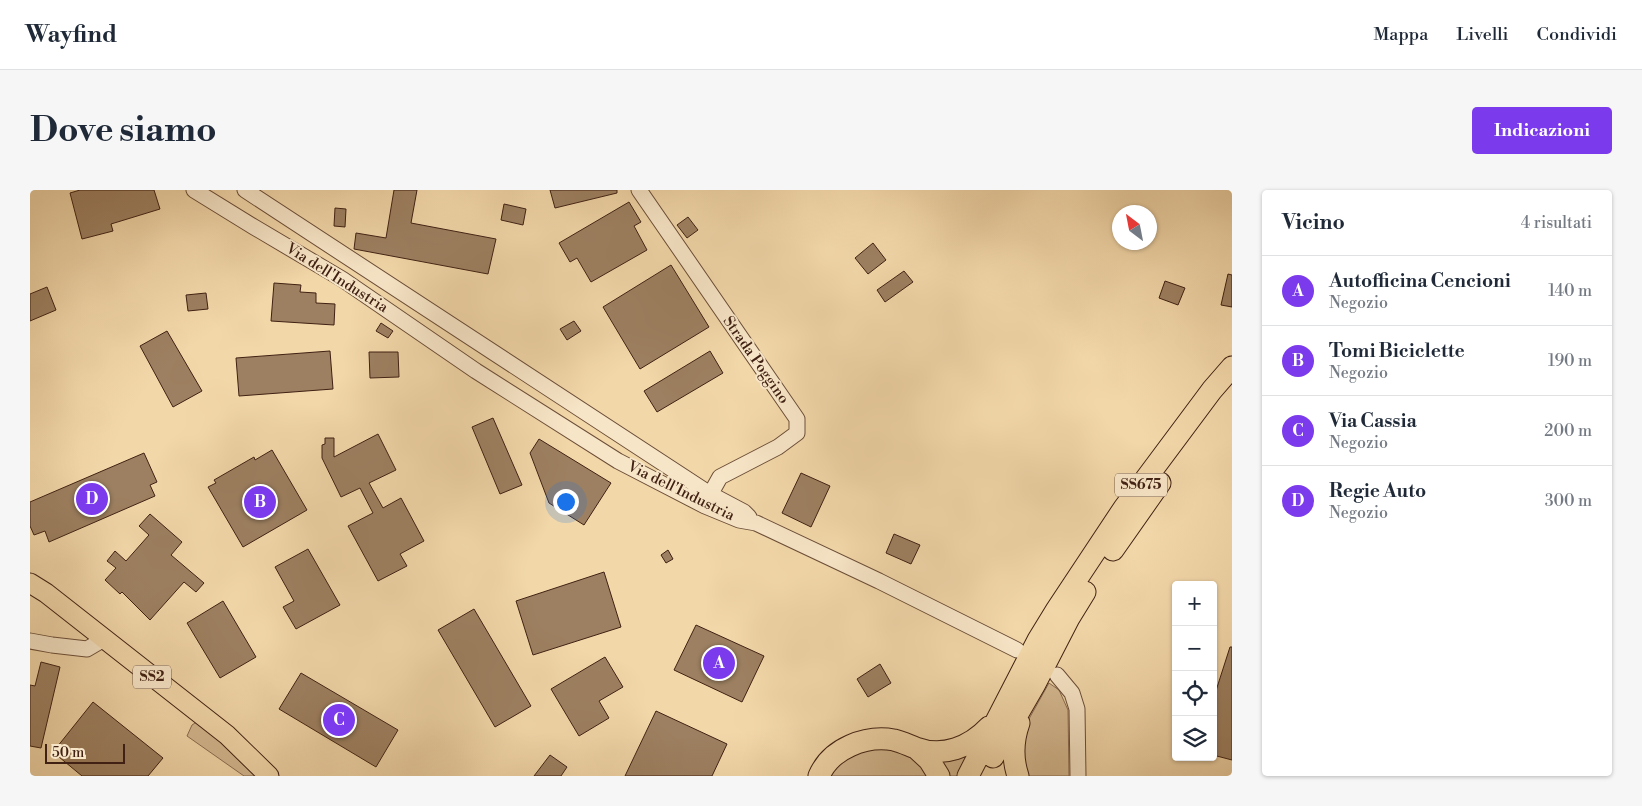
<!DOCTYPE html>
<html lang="it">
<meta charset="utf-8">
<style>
body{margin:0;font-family:"Libre Bodoni",serif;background:#f6f6f7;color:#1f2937}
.controls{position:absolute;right:15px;bottom:15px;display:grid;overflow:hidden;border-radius:5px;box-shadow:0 1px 4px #0004}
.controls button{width:45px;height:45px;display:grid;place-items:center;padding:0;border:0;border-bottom:1px solid #e0e1e3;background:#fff;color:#1f2937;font:25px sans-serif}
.compass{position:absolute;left:1082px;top:15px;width:45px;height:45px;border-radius:50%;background:#fff;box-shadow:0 1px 4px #0004;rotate:328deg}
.scale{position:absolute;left:15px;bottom:12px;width:80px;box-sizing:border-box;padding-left:5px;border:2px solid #402113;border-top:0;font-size:14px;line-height:18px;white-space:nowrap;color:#402113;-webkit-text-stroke:4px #f7e5c7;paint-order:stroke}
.you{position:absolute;left:535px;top:311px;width:18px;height:18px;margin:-12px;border:4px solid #fff;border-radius:50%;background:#1a73e8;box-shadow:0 0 0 8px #1a73e833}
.badge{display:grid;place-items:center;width:32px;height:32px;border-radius:50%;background:#7c3aed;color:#fff;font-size:16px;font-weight:700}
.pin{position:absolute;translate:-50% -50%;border:2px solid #fff;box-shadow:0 1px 5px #0006}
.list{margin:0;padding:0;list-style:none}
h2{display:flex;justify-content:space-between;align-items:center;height:65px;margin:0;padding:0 20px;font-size:21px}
h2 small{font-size:16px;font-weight:400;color:#747a83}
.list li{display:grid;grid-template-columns:32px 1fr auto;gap:15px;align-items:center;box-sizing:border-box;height:70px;padding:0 20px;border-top:1px solid #e0e1e3}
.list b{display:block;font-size:19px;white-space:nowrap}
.list p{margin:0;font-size:16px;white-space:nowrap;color:#747a83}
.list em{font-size:16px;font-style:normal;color:#747a83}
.icon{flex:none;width:28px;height:28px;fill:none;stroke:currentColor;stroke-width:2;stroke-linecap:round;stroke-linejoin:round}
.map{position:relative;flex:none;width:1202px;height:586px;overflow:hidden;border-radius:5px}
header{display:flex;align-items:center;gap:30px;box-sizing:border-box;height:70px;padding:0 25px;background:#fff;border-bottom:1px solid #e0e1e3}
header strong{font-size:24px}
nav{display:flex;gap:28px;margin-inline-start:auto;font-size:18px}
.intro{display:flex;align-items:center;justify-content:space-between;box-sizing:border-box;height:120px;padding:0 30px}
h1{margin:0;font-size:35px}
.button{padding:12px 22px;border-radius:5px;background:#7c3aed;color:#fff;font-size:18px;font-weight:700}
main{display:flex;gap:30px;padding:0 30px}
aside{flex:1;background:#fff;border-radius:5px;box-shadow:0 1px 4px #0004}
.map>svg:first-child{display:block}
</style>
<header>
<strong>Wayfind</strong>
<nav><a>Mappa</a><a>Livelli</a><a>Condividi</a></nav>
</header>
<div class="intro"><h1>Dove siamo</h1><a class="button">Indicazioni</a></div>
<main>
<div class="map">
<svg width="1202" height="586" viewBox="0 0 1202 586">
<rect width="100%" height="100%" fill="#f2d7a9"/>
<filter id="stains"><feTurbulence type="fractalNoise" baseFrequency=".004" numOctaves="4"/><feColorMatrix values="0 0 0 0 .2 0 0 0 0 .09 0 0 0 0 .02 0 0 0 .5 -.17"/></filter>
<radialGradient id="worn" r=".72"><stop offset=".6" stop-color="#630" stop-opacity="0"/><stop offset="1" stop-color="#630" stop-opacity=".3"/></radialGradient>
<path fill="#d4b890" stroke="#8a6c52" d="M 1019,493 L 1029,500 L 1038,520 L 1039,586 L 995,586 L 993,582 L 995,536 Z
M 168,531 L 201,562 L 225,586 L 214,586 L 157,546 L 162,535 Z
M 829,559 L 874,560 L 904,586 L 796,586 Z
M 940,560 L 927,586 L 917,586 L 910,573 Z"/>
<path fill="#9d8061" stroke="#402113" d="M 50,0 L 124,0 L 130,19 L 81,34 L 83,41 L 52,49 L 40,3 Z
M 364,0 L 387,0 L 381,33 L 466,49 L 458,84 L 324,59 L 326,43 L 356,48 Z
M 520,0 L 587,0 L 587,3 L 525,18 Z
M 599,12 L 611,32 L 604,36 L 617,60 L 561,92 L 547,68 L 540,72 L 529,53 Z
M 474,14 L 496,19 L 493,35 L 471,30 Z
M 305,18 L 316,19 L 315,37 L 304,36 Z
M 658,27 L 668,40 L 657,48 L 647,35 Z
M 843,53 L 856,70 L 838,84 L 825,68 Z
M 641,75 L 679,137 L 610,179 L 573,117 Z
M 874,81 L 883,92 L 855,112 L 847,100 Z
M 1198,84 L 1202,85 L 1202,117 L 1191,115 Z
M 1135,91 L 1155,98 L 1148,115 L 1129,108 Z
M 244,93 L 271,95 L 270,102 L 286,103 L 286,113 L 305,114 L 304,135 L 241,131 Z
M 17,97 L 26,120 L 0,131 L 0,104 Z
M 176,103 L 178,119 L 158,121 L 156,105 Z
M 544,131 L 551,141 L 537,150 L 530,139 Z
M 351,133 L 363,141 L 358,148 L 346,141 Z
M 137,141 L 172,201 L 143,217 L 110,156 Z
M 300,161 L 303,199 L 209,206 L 206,168 Z
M 680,161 L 693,183 L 627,222 L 614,201 Z
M 339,162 L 368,162 L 369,187 L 340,188 Z
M 463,228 L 492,295 L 470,304 L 442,237 Z
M 348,244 L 366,280 L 339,293 L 353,318 L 371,308 L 394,351 L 370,364 L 377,376 L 348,391 L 318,336 L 343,323 L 330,298 L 311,307 L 292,268 L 292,255 L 295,254 L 295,248 L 304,248 L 304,267 Z
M 509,249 L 581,293 L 554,335 L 519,313 L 500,263 Z
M 242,260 L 277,320 L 213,357 L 178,297 L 186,293 L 184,290 L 224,267 L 225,270 Z
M 114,263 L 127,292 L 120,295 L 125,306 L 19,352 L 15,341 L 4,345 L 0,336 L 0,312 Z
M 771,283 L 800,296 L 781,337 L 752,323 Z
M 120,324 L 152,352 L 141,365 L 174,393 L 166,402 L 154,392 L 120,430 L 92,402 L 90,404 L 75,390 L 86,378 L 77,371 L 85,361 L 96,371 L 119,345 L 109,336 Z
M 864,344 L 890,355 L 881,374 L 856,363 Z
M 278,359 L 310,415 L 266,439 L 253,417 L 264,411 L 245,377 Z
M 638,360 L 643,369 L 636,373 L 631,365 Z
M 574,382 L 591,437 L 503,465 L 486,411 Z
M 193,411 L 226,467 L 190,488 L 157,433 Z
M 444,419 L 501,516 L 465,537 L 408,440 Z
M 666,435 L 734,466 L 712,512 L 644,480 Z
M 1200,457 L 1202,457 L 1202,570 L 1183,565 L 1183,510 Z
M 575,467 L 593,497 L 569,511 L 579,528 L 549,546 L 521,499 Z
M 11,472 L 30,477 L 11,558 L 0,556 L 0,495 L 5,496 Z
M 850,474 L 861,493 L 838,507 L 827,489 Z
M 271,483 L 368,540 L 346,577 L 249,519 Z
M 63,512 L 133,568 L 118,586 L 52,586 L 23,562 Z
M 626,521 L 697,554 L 682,586 L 595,586 Z
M 520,565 L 537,577 L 531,586 L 504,586 Z"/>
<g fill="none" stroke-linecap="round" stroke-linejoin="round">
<defs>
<path id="minor" d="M 164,0 L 224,37 L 312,89 L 446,181 L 588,271 L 675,316 L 709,330 L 726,333 L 849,391 L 987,460
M 215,0 L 680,304 L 714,322 L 719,327
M 609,0 L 767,229 L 767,243 L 748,257 L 690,287 L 676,312
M 0,451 L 22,455 L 57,459 L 74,449
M 1027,485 L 1042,503 L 1047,519 L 1048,586"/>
<path id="major" d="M 0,393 L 16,403 L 197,545 L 239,586"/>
<path id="highway" d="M 1083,360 L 1130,293
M 886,558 L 899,570 L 909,586
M 963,567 L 1005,494 L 1039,428 L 1055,402
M 789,586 C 801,558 836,545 864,550 C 872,552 878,555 886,558 C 913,568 940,557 959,537
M 938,586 L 1008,450 L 1027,419 L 1094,318 L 1182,200 L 1202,177
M 988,586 C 982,568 983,550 989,533"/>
</defs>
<use href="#minor" stroke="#6c4e38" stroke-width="17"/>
<use href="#major" stroke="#402113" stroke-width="21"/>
<use href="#highway" stroke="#402113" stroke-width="23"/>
<use href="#minor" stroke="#f7e5c7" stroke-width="15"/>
<use href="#major" stroke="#f2d7a9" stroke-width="19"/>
<use href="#highway" stroke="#f2d7a9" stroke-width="21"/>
</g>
<g text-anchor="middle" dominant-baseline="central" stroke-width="4" stroke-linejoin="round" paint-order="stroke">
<g fill="#f7e5c7" stroke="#775c49" stroke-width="1">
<rect x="1085" y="283.5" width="52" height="23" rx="4"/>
<rect x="103" y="475.5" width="38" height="23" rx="4"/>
</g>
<g font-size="14" font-weight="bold" fill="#402113">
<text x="1111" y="295">SS675</text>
<text x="122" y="487">SS2</text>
</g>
<g font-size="15" fill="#402113" stroke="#f7e5c7">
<text transform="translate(307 88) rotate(32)">Via dell'Industria</text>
<text transform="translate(726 170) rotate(55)">Strada Poggino</text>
<text transform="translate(651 301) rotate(26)">Via dell'Industria</text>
</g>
</g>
<rect width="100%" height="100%" filter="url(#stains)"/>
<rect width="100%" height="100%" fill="url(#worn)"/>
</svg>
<div class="controls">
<button>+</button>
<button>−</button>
<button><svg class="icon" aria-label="locate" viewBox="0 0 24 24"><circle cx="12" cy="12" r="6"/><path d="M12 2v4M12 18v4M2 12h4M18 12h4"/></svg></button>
<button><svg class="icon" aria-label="layers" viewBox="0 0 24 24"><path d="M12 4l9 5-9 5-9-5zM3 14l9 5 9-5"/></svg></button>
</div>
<svg class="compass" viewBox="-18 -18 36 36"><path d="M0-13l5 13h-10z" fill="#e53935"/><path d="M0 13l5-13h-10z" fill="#747a83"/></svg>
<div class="scale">50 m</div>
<div class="you"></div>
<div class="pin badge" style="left:689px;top:473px">A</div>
<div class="pin badge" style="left:230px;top:312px">B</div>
<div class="pin badge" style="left:309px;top:530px">C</div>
<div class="pin badge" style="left:62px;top:309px">D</div>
</div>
<aside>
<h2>Vicino<small>4 risultati</small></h2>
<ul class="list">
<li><span class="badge">A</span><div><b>Autofficina Cencioni</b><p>Negozio</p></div><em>140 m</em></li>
<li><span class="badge">B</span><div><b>Tomi Biciclette</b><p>Negozio</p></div><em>190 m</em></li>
<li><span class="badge">C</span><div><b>Via Cassia</b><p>Negozio</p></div><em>200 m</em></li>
<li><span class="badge">D</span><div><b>Regie Auto</b><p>Negozio</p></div><em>300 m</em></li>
</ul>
</aside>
</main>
